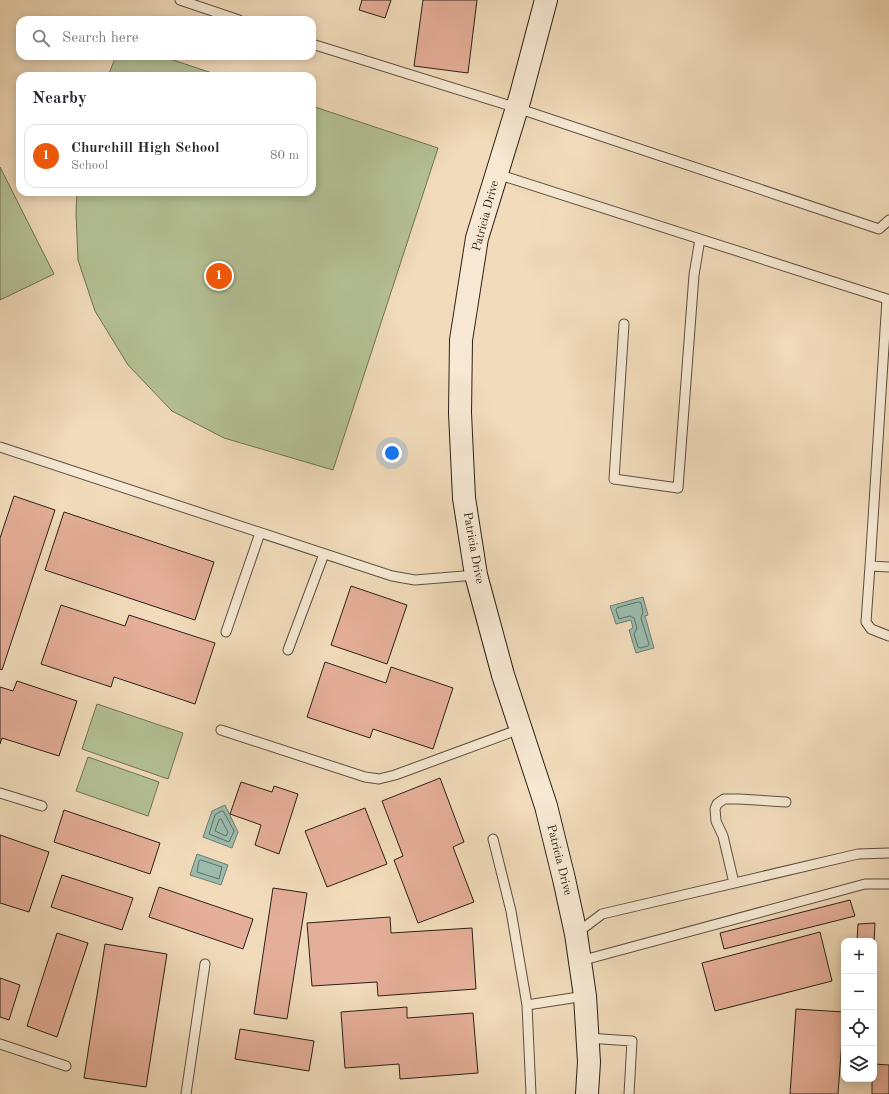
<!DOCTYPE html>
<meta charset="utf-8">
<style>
body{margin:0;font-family:"Old Standard TT",serif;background:#f2f2f3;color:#2b2b33}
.controls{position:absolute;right:12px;bottom:12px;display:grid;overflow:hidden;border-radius:8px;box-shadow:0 2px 10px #0003}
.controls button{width:36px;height:36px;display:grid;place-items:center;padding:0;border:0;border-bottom:1px solid #e1e1e2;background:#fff;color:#2b2b33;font:20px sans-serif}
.you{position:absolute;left:392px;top:453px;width:14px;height:14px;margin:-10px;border:3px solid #fff;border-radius:50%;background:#1a73e8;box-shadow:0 0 0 6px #1a73e833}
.badge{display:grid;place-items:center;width:26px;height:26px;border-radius:50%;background:#ea580c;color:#fff;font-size:13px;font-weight:700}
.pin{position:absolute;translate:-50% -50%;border:2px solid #fff;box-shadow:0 1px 4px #0006}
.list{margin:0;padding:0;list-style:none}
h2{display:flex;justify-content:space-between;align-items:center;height:52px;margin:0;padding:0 16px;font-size:17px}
h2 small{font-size:13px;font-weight:400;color:#7c7c81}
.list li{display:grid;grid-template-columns:26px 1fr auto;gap:12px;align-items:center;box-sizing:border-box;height:64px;margin:0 8px 8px;padding:0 8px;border:1px solid #e1e1e2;border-radius:12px}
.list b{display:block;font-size:15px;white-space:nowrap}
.list p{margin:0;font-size:13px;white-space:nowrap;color:#7c7c81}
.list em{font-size:13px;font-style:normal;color:#7c7c81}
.icon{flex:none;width:22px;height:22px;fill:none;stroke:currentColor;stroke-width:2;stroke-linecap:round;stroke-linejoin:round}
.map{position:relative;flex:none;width:889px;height:1094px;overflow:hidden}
.search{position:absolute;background:#fff;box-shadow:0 2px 10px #0003;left:16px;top:16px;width:300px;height:44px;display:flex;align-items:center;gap:10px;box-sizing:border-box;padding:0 14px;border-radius:12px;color:#7c7c81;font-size:15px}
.panel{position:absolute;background:#fff;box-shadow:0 2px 10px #0003;left:16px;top:72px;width:300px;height:124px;border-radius:12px}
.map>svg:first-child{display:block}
</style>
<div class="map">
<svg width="889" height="1094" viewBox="0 0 889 1094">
<rect width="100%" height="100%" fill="#f1dbba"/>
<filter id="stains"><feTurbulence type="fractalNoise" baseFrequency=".005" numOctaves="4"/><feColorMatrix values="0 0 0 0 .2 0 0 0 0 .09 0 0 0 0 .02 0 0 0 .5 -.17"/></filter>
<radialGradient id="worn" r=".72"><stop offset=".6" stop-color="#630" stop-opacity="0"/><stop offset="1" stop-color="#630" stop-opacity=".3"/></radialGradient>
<path fill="#b4c195" stroke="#6f7156" d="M 116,56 L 161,56 L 221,76 L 108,76 Z
M 312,106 L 438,148 L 333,470 L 224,438 L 172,411 L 128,365 L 95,311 L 78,260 L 76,213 L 77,192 L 312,192 Z
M 0,167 L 54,274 L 0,300 Z
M 97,704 L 183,733 L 168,779 L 82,749 Z
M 88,757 L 159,782 L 148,816 L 76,791 Z"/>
<path fill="#9bbbad" stroke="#6e7d71" d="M 643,597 L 648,615 L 645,616 L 654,648 L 636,653 L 629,630 L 633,628 L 631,620 L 616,624 L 610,606 Z
M 225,805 L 238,832 L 232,848 L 203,837 L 212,811 Z
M 197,854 L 228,865 L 221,885 L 190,875 Z"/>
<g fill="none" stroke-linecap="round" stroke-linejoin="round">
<path stroke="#626e62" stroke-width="1" d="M 639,602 L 641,603 L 643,612 L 641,618 L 649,644 L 648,646 L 640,648 L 638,647 L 634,634 L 637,628 L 634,618 L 630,616 L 619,619 L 616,610 L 617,608 Z
M 222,811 L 224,812 L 234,831 L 229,842 L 209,834 L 215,815 Z
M 221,819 L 228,832 L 226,836 L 215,831 L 219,820 Z
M 201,860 L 222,867 L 219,879 L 197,872 L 199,861 Z"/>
</g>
<path fill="#e5ae98" stroke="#2a2116" d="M 362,0 L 391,0 L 385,18 L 359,10 Z
M 423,0 L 477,0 L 468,73 L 414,66 Z
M 14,496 L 55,510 L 2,670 L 0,669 L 0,538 Z
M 64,512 L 214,562 L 195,620 L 45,570 Z
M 351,586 L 407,605 L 387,664 L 331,645 Z
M 61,605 L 125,626 L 129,615 L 215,643 L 195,704 L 114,677 L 111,687 L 41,664 Z
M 325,662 L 386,683 L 391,667 L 453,688 L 433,749 L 373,729 L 370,738 L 307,717 Z
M 17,681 L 77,701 L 59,756 L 2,738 L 0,744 L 0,687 L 13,691 Z
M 440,778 L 464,842 L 453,847 L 474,902 L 418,923 L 394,860 L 403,856 L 382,801 Z
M 241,782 L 272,792 L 274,786 L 298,794 L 279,854 L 255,845 L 261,825 L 230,814 Z
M 365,808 L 387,864 L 327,887 L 305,831 Z
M 64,810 L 160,843 L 150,874 L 54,842 Z
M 0,835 L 49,852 L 29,912 L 0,903 Z
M 62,875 L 133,898 L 122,930 L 51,907 Z
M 159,887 L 253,919 L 243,949 L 149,917 Z
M 273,888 L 307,893 L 287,1019 L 254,1014 Z
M 850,900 L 855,916 L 724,949 L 720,933 Z
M 390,917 L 391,933 L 472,928 L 476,989 L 378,996 L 377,982 L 312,986 L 307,923 Z
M 875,923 L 874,943 L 874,941 L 857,941 L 858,924 Z
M 820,932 L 832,981 L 715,1011 L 702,963 Z
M 57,933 L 88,943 L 57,1037 L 27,1026 Z
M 105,944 L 167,954 L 146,1087 L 84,1078 Z
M 0,978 L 20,985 L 9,1020 L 0,1017 Z
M 407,1007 L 407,1018 L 473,1013 L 478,1073 L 400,1079 L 399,1064 L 345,1068 L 341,1012 Z
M 796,1009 L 844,1012 L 838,1094 L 790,1094 Z
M 240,1029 L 314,1041 L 309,1071 L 235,1059 Z
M 874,1064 L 889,1065 L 889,1094 L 872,1094 L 872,1079 L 874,1079 Z"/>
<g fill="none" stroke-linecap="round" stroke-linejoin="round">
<defs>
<path id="lane" d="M 180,0 L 239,20
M 312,44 L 517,108 L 879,229 L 889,220
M 497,174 L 887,299 L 870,566 L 889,567
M 624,324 L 614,479 L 678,488 L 694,275 L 700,239
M 0,447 L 392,576 L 415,580 L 476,575
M 870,566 L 866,622 L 871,629 L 889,636
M 226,632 L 260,533
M 288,650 L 324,554
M 221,730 L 365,777 L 379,779 L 395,775 L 520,729
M 0,793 L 42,806
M 493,839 L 511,911 L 527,1005 L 531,1094
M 734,883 L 723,836 L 716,821 L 715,809 L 717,804 L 724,799 L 739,799 L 786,802
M 577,933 L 602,914 L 858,854 L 889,853
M 580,961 L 865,884 L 889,884
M 527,1005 L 585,996
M 587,1038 L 632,1041 L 629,1094
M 0,1044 L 66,1066
M 186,1094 L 205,964"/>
<path id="secondary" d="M 546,0 L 520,98 L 477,238 L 461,340 L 460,413 L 464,498 L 476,575 L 503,675 L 546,806 L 564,879 L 576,934 L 585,996 L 589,1062 L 587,1094"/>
</defs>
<use href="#lane" stroke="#5c503f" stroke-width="11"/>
<use href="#secondary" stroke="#2a2116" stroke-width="24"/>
<use href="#lane" stroke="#f6e8d2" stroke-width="9"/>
<use href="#secondary" stroke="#f6e8d2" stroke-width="22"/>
</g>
<g text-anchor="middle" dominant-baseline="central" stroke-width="3.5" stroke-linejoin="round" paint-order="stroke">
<g font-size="12" fill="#2a2116" stroke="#f6e8d2">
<text transform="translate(486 216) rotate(-75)">Patricia Drive</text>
<text transform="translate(473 548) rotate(80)">Patricia Drive</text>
<text transform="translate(559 860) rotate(76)">Patricia Drive</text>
</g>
</g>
<rect width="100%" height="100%" filter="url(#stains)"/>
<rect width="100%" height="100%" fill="url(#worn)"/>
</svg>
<div class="controls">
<button>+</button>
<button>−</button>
<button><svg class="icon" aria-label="locate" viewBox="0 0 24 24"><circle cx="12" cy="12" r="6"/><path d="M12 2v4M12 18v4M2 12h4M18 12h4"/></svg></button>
<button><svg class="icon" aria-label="layers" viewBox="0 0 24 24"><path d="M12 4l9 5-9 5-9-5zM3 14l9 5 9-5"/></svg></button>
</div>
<div class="you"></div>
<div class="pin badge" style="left:219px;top:276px">1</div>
<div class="search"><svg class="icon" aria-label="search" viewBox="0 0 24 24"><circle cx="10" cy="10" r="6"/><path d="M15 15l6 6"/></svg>Search here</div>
<section class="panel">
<h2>Nearby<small></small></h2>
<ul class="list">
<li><span class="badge">1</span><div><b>Churchill High School</b><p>School</p></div><em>80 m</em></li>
</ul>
</section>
</div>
